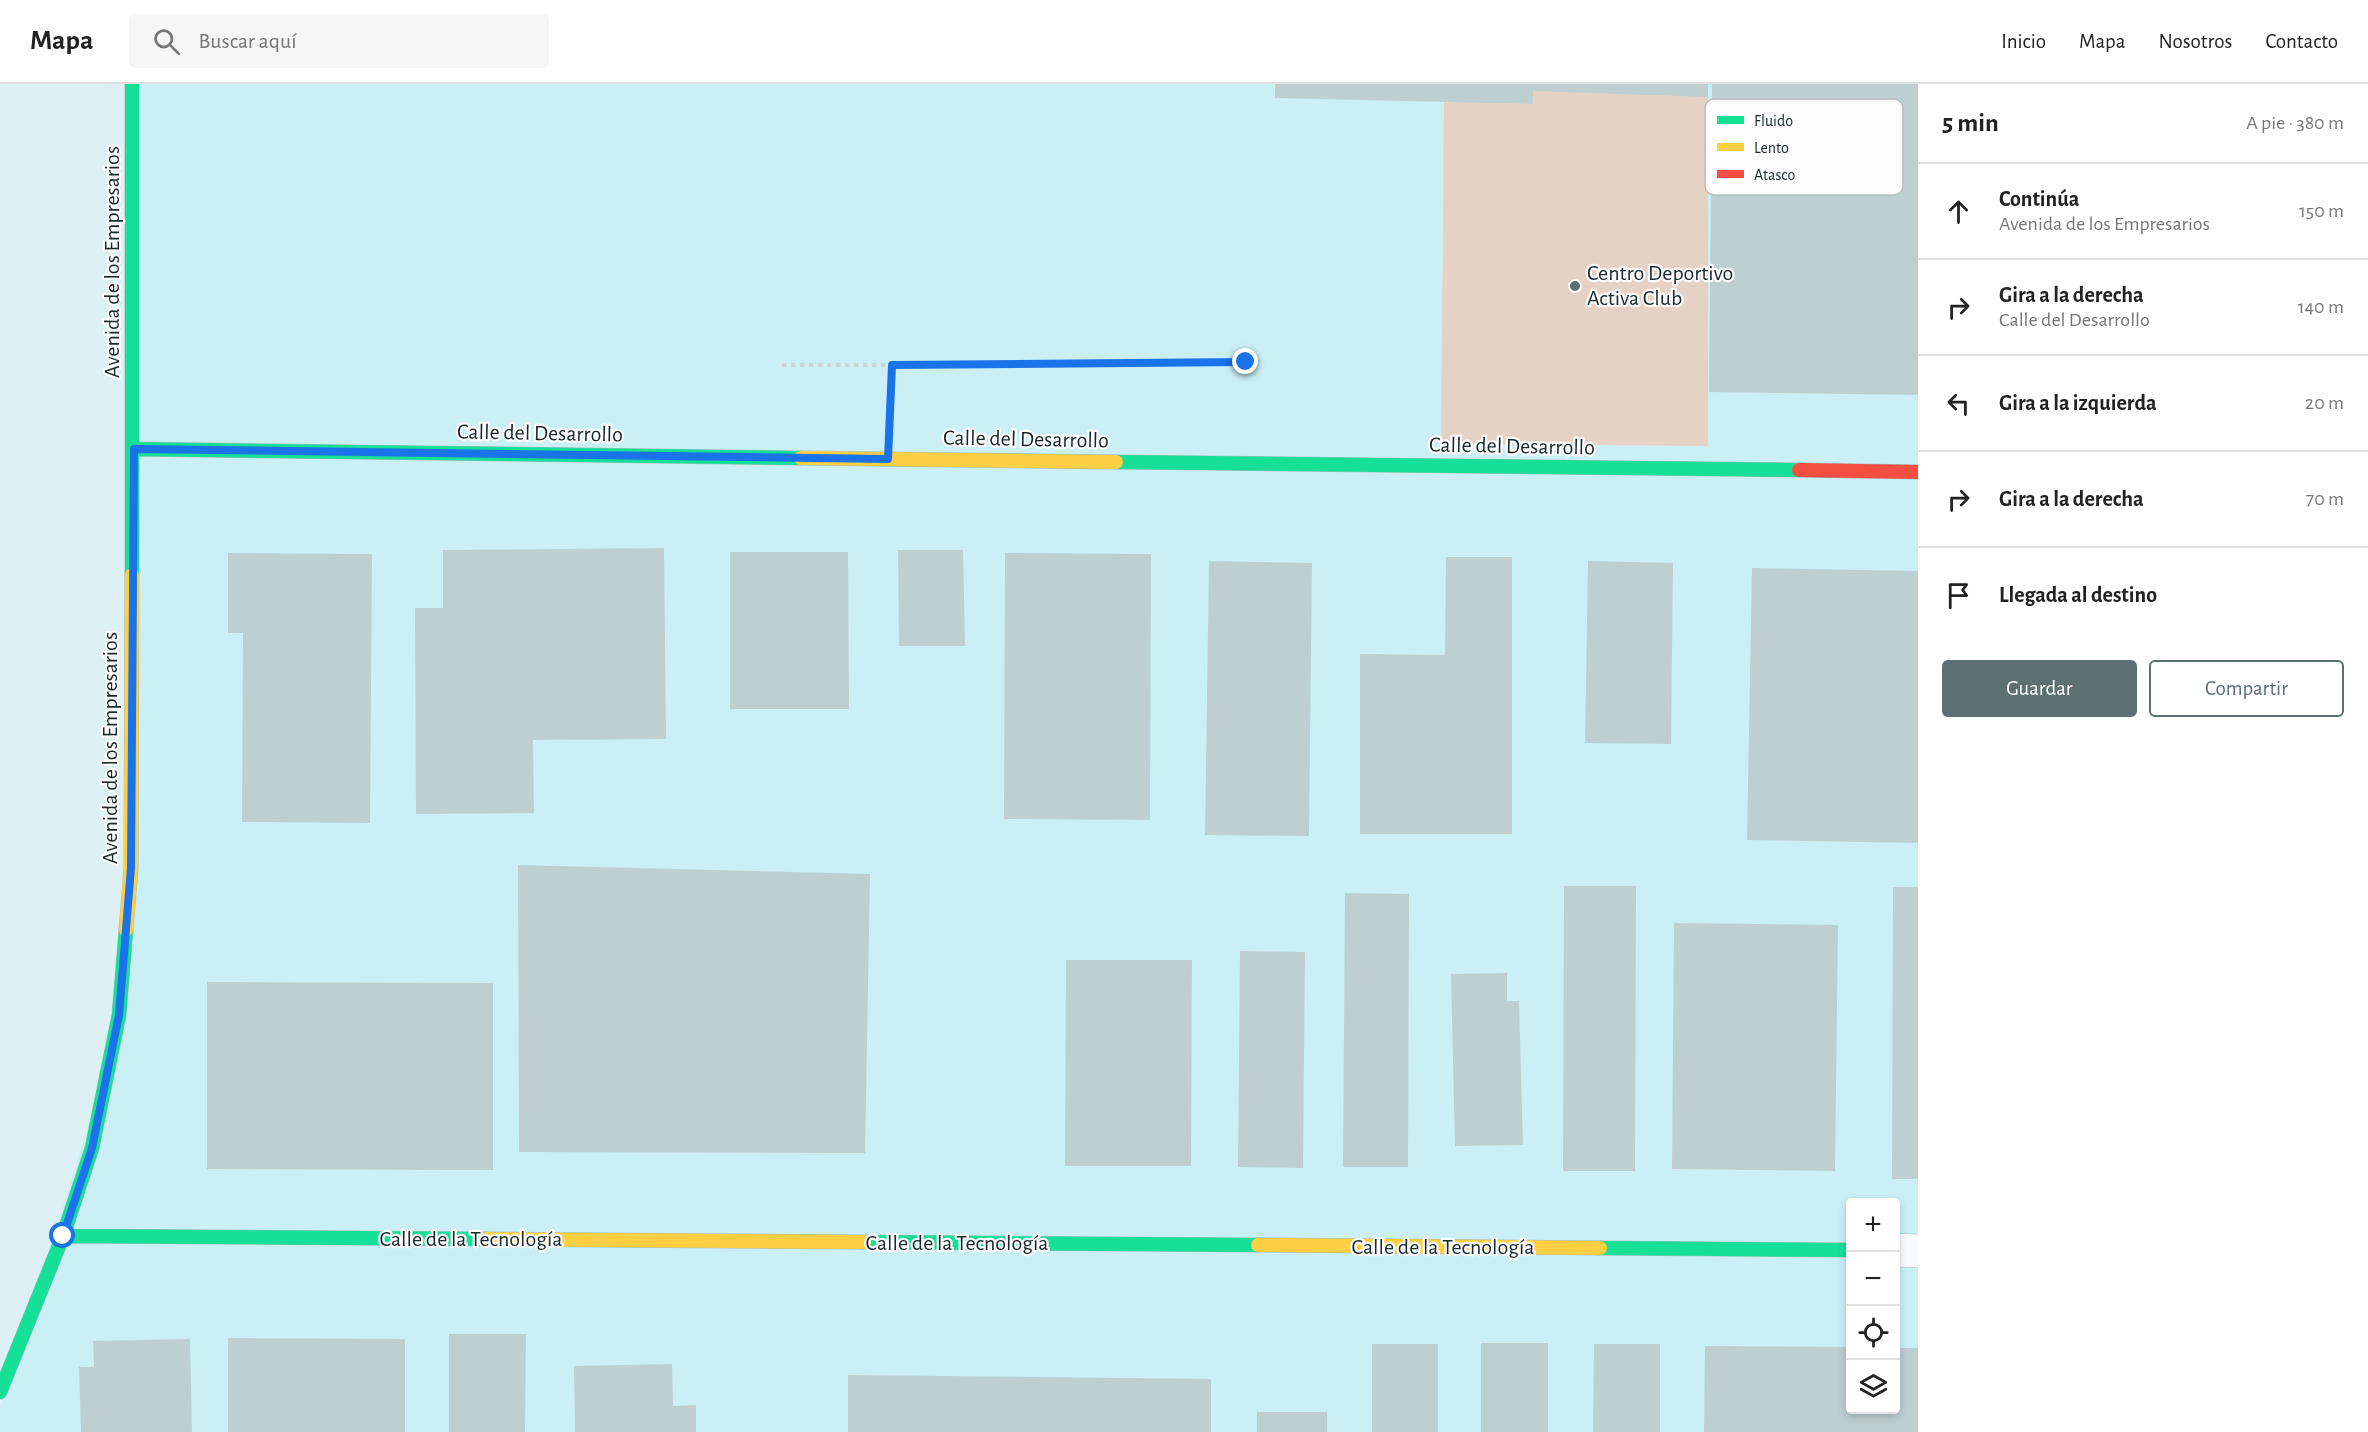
<!DOCTYPE html>
<html lang="es">
<meta charset="utf-8">
<style>
body{margin:0;font-family:"Alegreya Sans",sans-serif;background:#f6f6f6;color:#222}
.controls{position:absolute;right:18px;bottom:18px;display:grid;overflow:hidden;border-radius:6px;box-shadow:0 3px 9px #0003}
.controls button{width:54px;height:54px;display:grid;place-items:center;padding:0;border:0;border-bottom:2px solid #e0e0e0;background:#fff;color:#222;font:30px sans-serif}
.stop{position:absolute;width:18px;height:18px;margin:-14px;border:4px solid #1a73e8;border-radius:50%;background:#fff}
.stop.end{background:#1a73e8;border-color:#fff;box-shadow:0 2px 6px #0008}
.list{margin:0;padding:0;list-style:none}
h2{display:flex;justify-content:space-between;align-items:center;height:78px;margin:0;padding:0 24px;font-size:26px}
h2 small{font-size:20px;font-weight:400;color:#767676}
.list li{display:grid;grid-template-columns:39px 1fr auto;gap:18px;align-items:center;box-sizing:border-box;height:96px;padding:0 24px;border-top:2px solid #e0e0e0}
.list b{display:block;font-size:22px;white-space:nowrap}
.list p{margin:0;font-size:20px;white-space:nowrap;color:#767676}
.list em{font-size:20px;font-style:normal;color:#767676}
.actions{display:flex;gap:12px;padding:18px 24px}
.actions a{flex:1;padding:14px 0;border:2px solid #5c6f71;border-radius:6px;text-align:center;font-size:21px;color:#5c6f71}
.actions .main{background:#5c6f71;color:#fff}
.icon{flex:none;width:33px;height:33px;fill:none;stroke:currentColor;stroke-width:2;stroke-linecap:round;stroke-linejoin:round}
.map{position:relative;flex:none;width:1918px;height:1348px;overflow:hidden}
header{display:flex;align-items:center;gap:36px;box-sizing:border-box;height:84px;padding:0 30px;background:#fff;border-bottom:2px solid #e0e0e0}
header strong{font-size:28px}
nav{display:flex;gap:33px;margin-inline-start:auto;font-size:21px}
.search{width:420px;height:54px;background:#f6f6f6;display:flex;align-items:center;gap:15px;box-sizing:border-box;padding:0 21px;border-radius:6px;color:#767676;font-size:22px}
main{display:flex}
aside{flex:1;background:#fff}
.map>svg:first-child{display:block}
</style>
<header>
<strong>Mapa</strong>
<div class="search"><svg class="icon" aria-label="search" viewBox="0 0 24 24"><circle cx="10" cy="10" r="6"/><path d="M15 15l6 6"/></svg>Buscar aquí</div>
<nav><a>Inicio</a><a>Mapa</a><a>Nosotros</a><a>Contacto</a></nav>
</header>
<main>
<div class="map">
<svg width="1918" height="1348" viewBox="0 0 1918 1348">
<rect width="100%" height="100%" fill="#ddf0f3"/>
<path fill="#caf0f6" fill-rule="evenodd" d="M 137,0 L 1918,0 L 1918,1348 L 0,1348 L 0,1322 L 124,929 ZM 1850,1118 L 1896,1118 L 1896,1326 L 1850,1326 Z"/>
<path fill="#e6d2c5" d="M 1275,0 L 1708,0 L 1708,362 L 1441,360 L 1444,18 Z"/>
<path fill="#becfd1" d="M 1275,0 L 1708,0 L 1708,13 L 1533,7 L 1533,20 L 1275,14 Z
M 1712,0 L 1918,0 L 1918,311 L 1709,308 Z
M 664,464 L 666,655 L 533,656 L 534,729 L 416,730 L 415,524 L 443,524 L 443,466 Z
M 898,466 L 963,466 L 965,562 L 899,562 Z
M 730,468 L 848,468 L 849,625 L 730,625 Z
M 228,469 L 372,470 L 370,739 L 242,738 L 243,549 L 228,549 Z
M 1005,469 L 1151,470 L 1150,736 L 1004,735 Z
M 1446,473 L 1512,473 L 1512,750 L 1360,750 L 1360,570 L 1445,571 Z
M 1209,477 L 1312,479 L 1309,752 L 1205,751 Z
M 1588,477 L 1673,479 L 1671,660 L 1585,659 Z
M 1752,484 L 1918,487 L 1918,759 L 1747,756 Z
M 518,781 L 870,790 L 865,1069 L 519,1068 Z
M 1564,802 L 1636,802 L 1635,1087 L 1563,1087 Z
M 1893,803 L 1918,803 L 1918,1095 L 1892,1095 Z
M 1345,809 L 1409,810 L 1408,1083 L 1343,1083 Z
M 1674,839 L 1838,841 L 1835,1087 L 1672,1085 Z
M 1240,867 L 1305,868 L 1303,1084 L 1238,1083 Z
M 1066,876 L 1192,876 L 1191,1082 L 1065,1082 Z
M 1507,889 L 1507,917 L 1519,917 L 1523,1061 L 1455,1062 L 1451,890 Z
M 207,898 L 493,899 L 493,1086 L 207,1085 Z
M 449,1250 L 526,1250 L 525,1348 L 449,1348 Z
M 228,1254 L 405,1255 L 405,1348 L 228,1348 Z
M 190,1255 L 192,1348 L 81,1348 L 79,1283 L 94,1283 L 93,1257 Z
M 1481,1259 L 1548,1259 L 1548,1348 L 1481,1348 Z
M 1372,1260 L 1438,1260 L 1438,1348 L 1372,1348 Z
M 1594,1260 L 1660,1260 L 1660,1348 L 1593,1348 Z
M 1705,1262 L 1850,1263 L 1850,1326 L 1896,1326 L 1896,1264 L 1918,1264 L 1918,1348 L 1704,1348 Z
M 672,1280 L 673,1322 L 696,1321 L 696,1348 L 575,1348 L 574,1282 Z
M 848,1291 L 1211,1295 L 1211,1348 L 848,1348 Z
M 1257,1328 L 1327,1328 L 1327,1348 L 1257,1348 Z"/>
<g fill="none" stroke-linecap="round" stroke-linejoin="round">
<defs>
<path id="street" d="M 1896,1166 L 1918,1167"/>
<path id="fast" d="M 132,0 L 132,491
M 133,365 L 801,374
M 1116,378 L 1799,386
M 63,1152 L 486,1155
M 864,1158 L 1258,1161
M 1600,1164 L 1850,1166
M 0,1308 L 63,1152 L 92,1064 L 119,931 L 126,846"/>
<path id="slow" d="M 801,374 L 1116,378
M 126,846 L 131,784 L 132,491
M 486,1155 L 864,1158
M 1258,1161 L 1600,1164"/>
<path id="jam" d="M 1799,386 L 1918,388"/>
</defs>
<use href="#street" stroke="#aabbbe" stroke-width="34"/>
<use href="#fast" stroke="#aabbbe" stroke-width="15"/>
<use href="#slow" stroke="#aabbbe" stroke-width="15"/>
<use href="#jam" stroke="#aabbbe" stroke-width="15"/>
<path stroke="#ced3d4" stroke-width="4" stroke-dasharray="4.5 4.5" stroke-linecap="butt" d="M 782,281 L 892,281
M 889,341 L 892,281 L 1246,277"/>
<use href="#street" stroke="#fafdfd" stroke-width="33"/>
<use href="#fast" stroke="#16e098" stroke-width="14"/>
<use href="#slow" stroke="#ffcf43" stroke-width="14"/>
<use href="#jam" stroke="#f24e42" stroke-width="14"/>
</g>
<g fill="none" stroke-linecap="round" stroke-linejoin="round">
<path stroke="#1a73e8" stroke-width="8" d="M 63,1152 L 92,1064 L 119,931 L 131,784 L 134,365 L 888,375 L 892,281 L 1246,278"/>
</g>
<circle fill="#5c6f71" stroke="#fcfcfc" stroke-width="2" cx="1575" cy="202" r="6"/>
<g text-anchor="middle" dominant-baseline="central" stroke-width="4.5" stroke-linejoin="round" paint-order="stroke">
<g font-size="22" fill="#17292b" stroke="#fcfcfc">
<text transform="translate(112 178) rotate(-90)">Avenida de los Empresarios</text>
<text transform="translate(540 349) rotate(1)">Calle del Desarrollo</text>
<text transform="translate(1026 355) rotate(1)">Calle del Desarrollo</text>
<text transform="translate(1512 362) rotate(1)">Calle del Desarrollo</text>
<text transform="translate(110 664) rotate(-90)">Avenida de los Empresarios</text>
<text x="471" y="1155">Calle de la Tecnología</text>
<text x="957" y="1159">Calle de la Tecnología</text>
<text x="1443" y="1163">Calle de la Tecnología</text>
</g>
<g font-size="22" fill="#17292b" stroke="#fcfcfc" text-anchor="start">
<text x="1587" y="189">Centro Deportivo<tspan x="1587" dy="25">Activa Club</tspan></text>
</g>
</g>
<rect x="1705" y="15" width="198" height="96" rx="9" fill="#fcfcfc" stroke="#b7bdbd" stroke-width="1.5"/>
<rect x="1717" y="32" width="27" height="8" fill="#16e098"/>
<rect x="1717" y="59" width="27" height="8" fill="#ffcf43"/>
<rect x="1717" y="86" width="27" height="8" fill="#f24e42"/>
<g font-size="16" fill="#17292b">
<text x="1754" y="42">Fluido</text>
<text x="1754" y="69">Lento</text>
<text x="1754" y="96">Atasco</text>
</g>
</svg>
<div class="controls">
<button>+</button>
<button>−</button>
<button><svg class="icon" aria-label="locate" viewBox="0 0 24 24"><circle cx="12" cy="12" r="6"/><path d="M12 2v4M12 18v4M2 12h4M18 12h4"/></svg></button>
<button><svg class="icon" aria-label="layers" viewBox="0 0 24 24"><path d="M12 4l9 5-9 5-9-5zM3 14l9 5 9-5"/></svg></button>
</div>
<div class="stop" style="left:63px;top:1152px"></div>
<div class="stop end" style="left:1246px;top:278px"></div>
</div>
<aside>
<h2>5 min<small>A pie · 380 m</small></h2>
<ul class="list">
<li><svg class="icon" aria-label="ahead" viewBox="0 0 24 24"><path d="M12 20V5M6 11l6-6 6 6"/></svg><div><b>Continúa</b><p>Avenida de los Empresarios</p></div><em>150 m</em></li>
<li><svg class="icon" aria-label="right" viewBox="0 0 24 24"><path d="M7 20v-9h11M14 6l5 5-5 5"/></svg><div><b>Gira a la derecha</b><p>Calle del Desarrollo</p></div><em>140 m</em></li>
<li><svg class="icon" aria-label="left" viewBox="0 0 24 24"><path d="M17 20v-9H6M10 6l-5 5 5 5"/></svg><div><b>Gira a la izquierda</b></div><em>20 m</em></li>
<li><svg class="icon" aria-label="right" viewBox="0 0 24 24"><path d="M7 20v-9h11M14 6l5 5-5 5"/></svg><div><b>Gira a la derecha</b></div><em>70 m</em></li>
<li><svg class="icon" aria-label="arrive" viewBox="0 0 24 24"><path d="M6 21V4h12l-3 4 3 4H6"/></svg><div><b>Llegada al destino</b></div></li>
</ul>
<div class="actions"><a class="main">Guardar</a><a>Compartir</a></div>
</aside>
</main>
